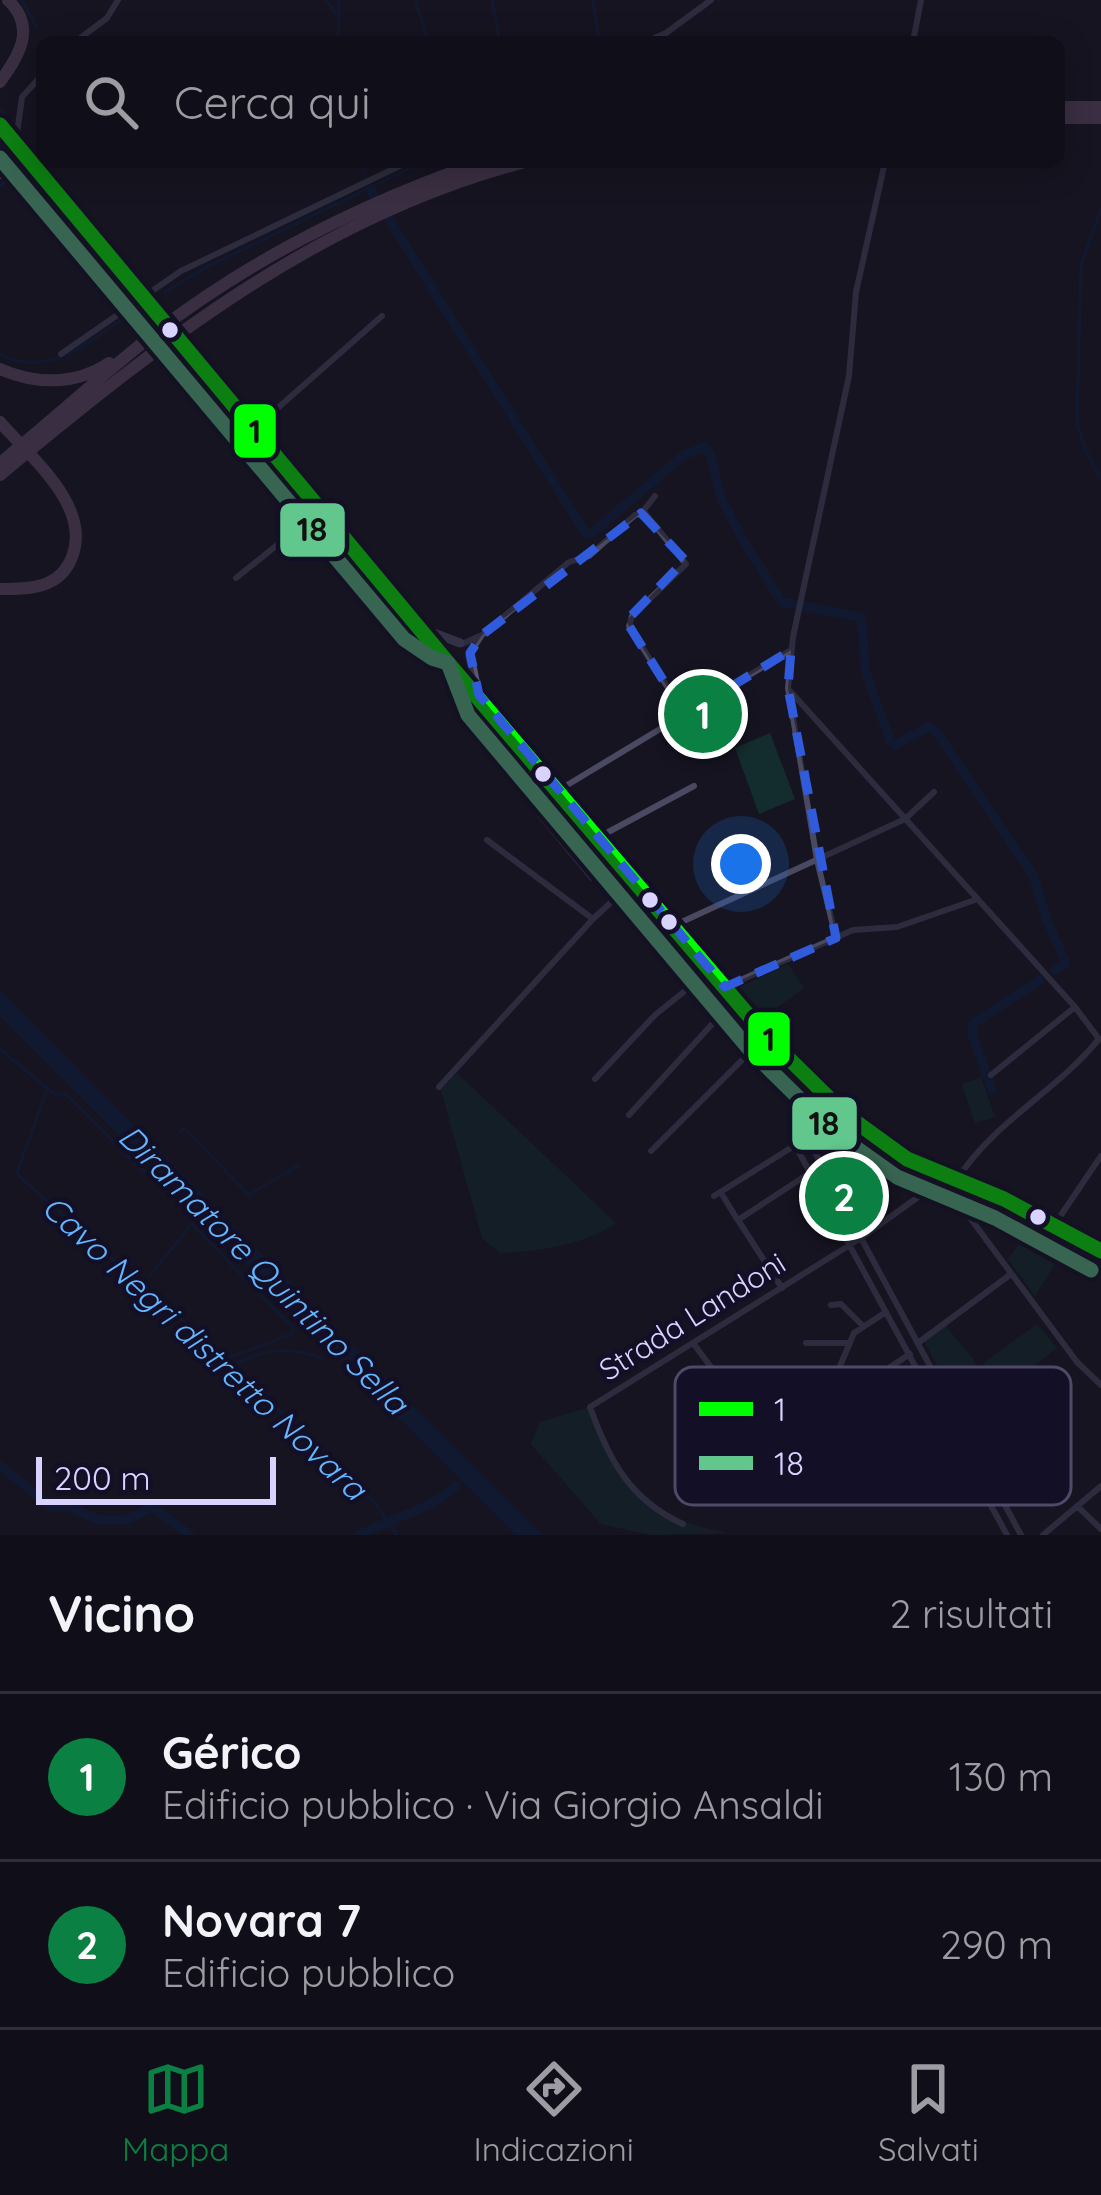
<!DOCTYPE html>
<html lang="it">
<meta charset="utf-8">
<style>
body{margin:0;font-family:Quicksand,sans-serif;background:#191822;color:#f1f3f6}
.scale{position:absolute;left:36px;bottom:30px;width:240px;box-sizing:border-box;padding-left:12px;border:6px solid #d9d4ff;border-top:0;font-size:33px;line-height:42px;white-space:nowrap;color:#d9d4ff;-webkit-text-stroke:9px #130f26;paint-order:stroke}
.you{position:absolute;left:741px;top:864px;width:42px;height:42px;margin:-30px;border:9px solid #fff;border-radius:50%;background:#1a73e8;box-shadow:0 0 0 18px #1a73e833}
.badge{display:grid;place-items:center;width:78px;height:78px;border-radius:50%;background:#0b8043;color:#fff;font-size:39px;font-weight:700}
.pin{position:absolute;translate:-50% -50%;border:6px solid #fff;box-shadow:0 3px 12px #0006}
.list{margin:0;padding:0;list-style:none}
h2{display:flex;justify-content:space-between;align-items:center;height:156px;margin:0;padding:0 48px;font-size:51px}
h2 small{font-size:39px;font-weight:400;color:#9c9ca2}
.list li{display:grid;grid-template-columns:78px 1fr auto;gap:36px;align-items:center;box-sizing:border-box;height:168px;padding:0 48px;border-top:3px solid #302f38}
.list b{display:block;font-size:45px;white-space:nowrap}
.list p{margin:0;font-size:39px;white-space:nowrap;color:#9c9ca2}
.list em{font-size:39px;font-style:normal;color:#9c9ca2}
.icon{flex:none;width:66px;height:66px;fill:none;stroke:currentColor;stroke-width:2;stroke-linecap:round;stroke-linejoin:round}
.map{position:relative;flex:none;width:1101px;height:1535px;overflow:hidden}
.search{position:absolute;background:#100f19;box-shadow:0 6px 30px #0003;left:36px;right:36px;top:36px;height:132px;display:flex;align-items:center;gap:30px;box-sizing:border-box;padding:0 42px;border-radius:18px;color:#9c9ca2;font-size:45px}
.sheet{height:492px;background:#100f19}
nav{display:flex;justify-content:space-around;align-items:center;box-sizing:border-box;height:168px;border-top:3px solid #302f38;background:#100f19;font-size:33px;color:#9c9ca2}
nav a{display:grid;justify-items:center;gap:6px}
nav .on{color:#0b8043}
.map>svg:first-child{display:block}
</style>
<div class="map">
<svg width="1101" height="1535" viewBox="0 0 1101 1535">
<rect width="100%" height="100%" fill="#161421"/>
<path fill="#132c2d" d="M 770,733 L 795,799 L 759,814 L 735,748 Z
M 788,964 L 804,988 L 763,1017 L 738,988 Z
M 457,1073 L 616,1223 C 584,1245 539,1251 500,1253 L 482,1238 L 441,1090 Z
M 981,1077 L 995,1117 L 975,1123 L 962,1084 Z
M 1034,1223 L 1068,1243 L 1035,1296 L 1008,1259 Z
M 1037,1324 L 1057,1348 L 1028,1370 L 1042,1390 L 1018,1409 L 1049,1453 L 1000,1480 L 976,1437 L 1017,1408 L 992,1372 L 982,1371 L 984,1363 Z
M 945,1325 L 977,1364 L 952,1384 L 946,1383 L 924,1341 Z
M 590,1407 C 623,1488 637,1514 726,1533 L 652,1535 L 601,1524 L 531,1444 L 540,1422 Z"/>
<path fill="#0d2144" d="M 0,990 L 338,1331 L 325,1343 L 0,1016 Z
M 344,1337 L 542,1535 L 516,1535 L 331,1350 Z"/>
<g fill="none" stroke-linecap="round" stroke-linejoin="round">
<path stroke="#0d2144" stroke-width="3" d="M 22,0 L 36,26
M 326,0 L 339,18 L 338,42
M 415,0 L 429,42
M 492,0 L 500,42
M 593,0 L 599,42
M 339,16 L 339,0
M 0,109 L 79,205
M 0,148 L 14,170
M 360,162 L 366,179
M 0,185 L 15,179
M 1101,209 L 1081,265 L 1077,423 L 1085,449 L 1101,480
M 165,292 L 205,268 L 423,162
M 0,355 C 48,376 82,347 121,320
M 0,1049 L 57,1096 L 65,1093 L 144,1172
M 47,1090 L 17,1172 L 21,1178 L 227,1360 L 375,1503 L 397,1535
M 180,1132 L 184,1128 L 249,1195 L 299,1165
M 149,1276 L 192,1224 L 294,1329 L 292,1334 L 228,1358
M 235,1365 C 259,1349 296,1346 322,1359"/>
<path stroke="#0d2144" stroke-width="9" d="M 370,189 L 586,534 L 591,534 L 684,455 L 705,447 C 717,461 714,484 723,501 C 739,536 761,569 782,602 L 861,617 L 866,673 L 890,740 L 895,745 L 928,727 L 935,730 L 1034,877 L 1046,918 L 1066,963 L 1055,970
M 992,1090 L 972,1033 L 973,1024 L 1040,980
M 0,1466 L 52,1507 L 71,1508 L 99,1520 L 127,1520 L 152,1507 L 190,1535
M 359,1535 C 391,1518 429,1511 456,1486"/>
<path stroke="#4a4962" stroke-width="6" d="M 75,42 L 107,18 L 118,0
M 645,42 L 666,33 L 711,0
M 913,42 L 921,0
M 16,141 L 22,97 L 42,75
M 61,354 L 181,271 L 408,162
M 255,428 L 382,316
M 643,511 L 655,496
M 236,578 L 322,509
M 482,635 L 569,562 L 589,556 L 635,515 L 645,513 L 686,564 L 632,616 L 629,626 L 685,715
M 462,644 L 482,635 L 470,653
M 790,691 L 1075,1007
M 559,790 L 791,650
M 564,796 L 540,815 L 592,878
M 599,837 L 694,786
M 487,840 L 593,919
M 673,926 L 905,819 L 934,792
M 836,938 L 817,860 L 788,688 L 793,637 L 849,376 L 856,292 L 885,162
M 725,987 L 853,930 L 897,927 L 975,900
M 595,1079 L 655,1015 L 711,970
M 439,1087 L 593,919 L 635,880
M 629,1115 L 735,999
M 795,1145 L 1007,1535
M 811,1145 L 1021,1535
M 651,1151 L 766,1036
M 956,1181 C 993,1122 1057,1091 1099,1039 L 1075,1007 L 991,1075
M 966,1185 L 959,1203 L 1077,1362 L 1101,1385
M 714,1196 L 845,1114
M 723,1196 L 737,1219
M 1055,1224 L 1101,1156
M 782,1288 L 738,1220 L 822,1165
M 831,1305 L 841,1304 L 863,1326
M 693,1343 L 807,1496 L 827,1485 L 855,1458 L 941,1411
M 806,1343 L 849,1343
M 918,1343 L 1011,1274
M 840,1366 L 854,1333 L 886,1312
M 870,1379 L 898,1427
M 840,1408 L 843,1398 L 910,1354
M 850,1421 L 840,1408 L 825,1419 L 840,1445 L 860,1442 L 850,1421 L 924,1380
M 860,1442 L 867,1444 L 938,1406
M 1077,1506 L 1101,1529
M 683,1524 C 630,1500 609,1460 590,1407 L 861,1238 L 946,1177
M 1043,1535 L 1101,1486"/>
<path stroke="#575674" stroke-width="9" d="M 0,125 L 422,628 L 449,664 L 466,680 L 766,1036 L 845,1114 L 907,1159 L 1004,1199 L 1101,1251
M 426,630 L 460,643
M 470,656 L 476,685"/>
<path stroke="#67516a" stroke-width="12" d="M 0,82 C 19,56 37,27 8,0
M 1059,107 L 1101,107
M 1059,118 L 1101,118
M 0,173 L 21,175 L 57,195
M 0,369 C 36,385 76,385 109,363
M 0,422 C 30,457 92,506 72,557 C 60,589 29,589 0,589
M 0,463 C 52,420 102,375 155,333 C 252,258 366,202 481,162
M 0,475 C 161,342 318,216 525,162"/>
<defs>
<path id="bus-1" d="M 0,125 L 449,664 L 766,1036 L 845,1114 L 907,1159 L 1004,1199 L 1101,1251"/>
<path id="bus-2" d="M 0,158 L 404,639 L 432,658 L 448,663 L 468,715 L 750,1050 L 831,1130 L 897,1177 L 995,1218 L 1091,1270"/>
</defs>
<use href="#bus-1" stroke="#130f26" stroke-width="24"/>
<use href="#bus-2" stroke="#130f26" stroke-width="24"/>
<use href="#bus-1" stroke="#0f0" stroke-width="15"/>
<use href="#bus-2" stroke="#62c78d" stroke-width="15"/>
</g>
<path d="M0 0H1101V1535H0ZM 641,513 L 685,560 L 626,621 L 685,715 L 791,650 L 788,688 L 836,938 L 725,987 L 479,695 L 470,653 L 482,635 Z" fill="#161421" fill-opacity=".55" fill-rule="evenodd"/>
<path fill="none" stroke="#305bdc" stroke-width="9" stroke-dasharray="24 15" stroke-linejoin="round" d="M 641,513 L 685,560 L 626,621 L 685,715 L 791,650 L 788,688 L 836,938 L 725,987 L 479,695 L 470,653 L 482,635 Z"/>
<g fill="#d9d4ff" stroke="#130f26" stroke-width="4.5">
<circle cx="170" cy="330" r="10"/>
<circle cx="543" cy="774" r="10"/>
<circle cx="650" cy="900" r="10"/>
<circle cx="669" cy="922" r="10"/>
<circle cx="1038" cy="1217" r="10"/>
</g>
<g text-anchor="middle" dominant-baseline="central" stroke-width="9" stroke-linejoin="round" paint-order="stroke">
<g font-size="30" fill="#d9d4ff" stroke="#130f26">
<text transform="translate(692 1316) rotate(-32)">Strada Landoni</text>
</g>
<g font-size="33" font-style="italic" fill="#62b6ff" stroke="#130f26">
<text transform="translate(264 1269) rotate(45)">Diramatore Quintino Sella</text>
<text transform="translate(205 1347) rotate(43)">Cavo Negri distretto Novara</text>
</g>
</g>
<rect x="675" y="1367" width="396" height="138" rx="18" fill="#130f26" stroke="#4e4a67" stroke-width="3"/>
<rect x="699" y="1402" width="54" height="14" fill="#0f0"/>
<rect x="699" y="1456" width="54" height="14" fill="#62c78d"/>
<g font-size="33" fill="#d9d4ff">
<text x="774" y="1421">1</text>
<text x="774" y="1475">18</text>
</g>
<g stroke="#130f26" stroke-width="4.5">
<rect x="232" y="402" width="46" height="58" rx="12" fill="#0f0"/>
<rect x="278" y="501" width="69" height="58" rx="12" fill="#62c78d"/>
<rect x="746" y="1010" width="46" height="58" rx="12" fill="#0f0"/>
<rect x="790" y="1095" width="69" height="57" rx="12" fill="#62c78d"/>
</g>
<g font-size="33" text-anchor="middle" font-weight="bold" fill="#111">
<text x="255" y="443">1</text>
<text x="312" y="541">18</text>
<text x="769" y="1051">1</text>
<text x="824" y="1135">18</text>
</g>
</svg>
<div class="scale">200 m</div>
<div class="you"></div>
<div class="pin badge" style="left:703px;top:714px">1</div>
<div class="pin badge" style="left:844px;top:1196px">2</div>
<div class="search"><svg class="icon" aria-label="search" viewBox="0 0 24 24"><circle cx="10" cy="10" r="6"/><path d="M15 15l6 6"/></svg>Cerca qui</div>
</div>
<section class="sheet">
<h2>Vicino<small>2 risultati</small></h2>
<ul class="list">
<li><span class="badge">1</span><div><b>Gérico</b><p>Edificio pubblico · Via Giorgio Ansaldi</p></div><em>130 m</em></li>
<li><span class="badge">2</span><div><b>Novara 7</b><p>Edificio pubblico</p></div><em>290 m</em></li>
</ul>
</section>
<nav>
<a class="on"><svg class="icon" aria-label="map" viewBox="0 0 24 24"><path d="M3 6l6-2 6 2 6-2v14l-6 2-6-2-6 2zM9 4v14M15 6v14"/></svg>Mappa</a>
<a><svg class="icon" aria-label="directions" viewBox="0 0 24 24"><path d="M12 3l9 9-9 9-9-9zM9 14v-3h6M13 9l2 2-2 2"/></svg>Indicazioni</a>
<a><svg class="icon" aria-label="saved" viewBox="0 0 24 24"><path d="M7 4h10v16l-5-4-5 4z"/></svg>Salvati</a>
</nav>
